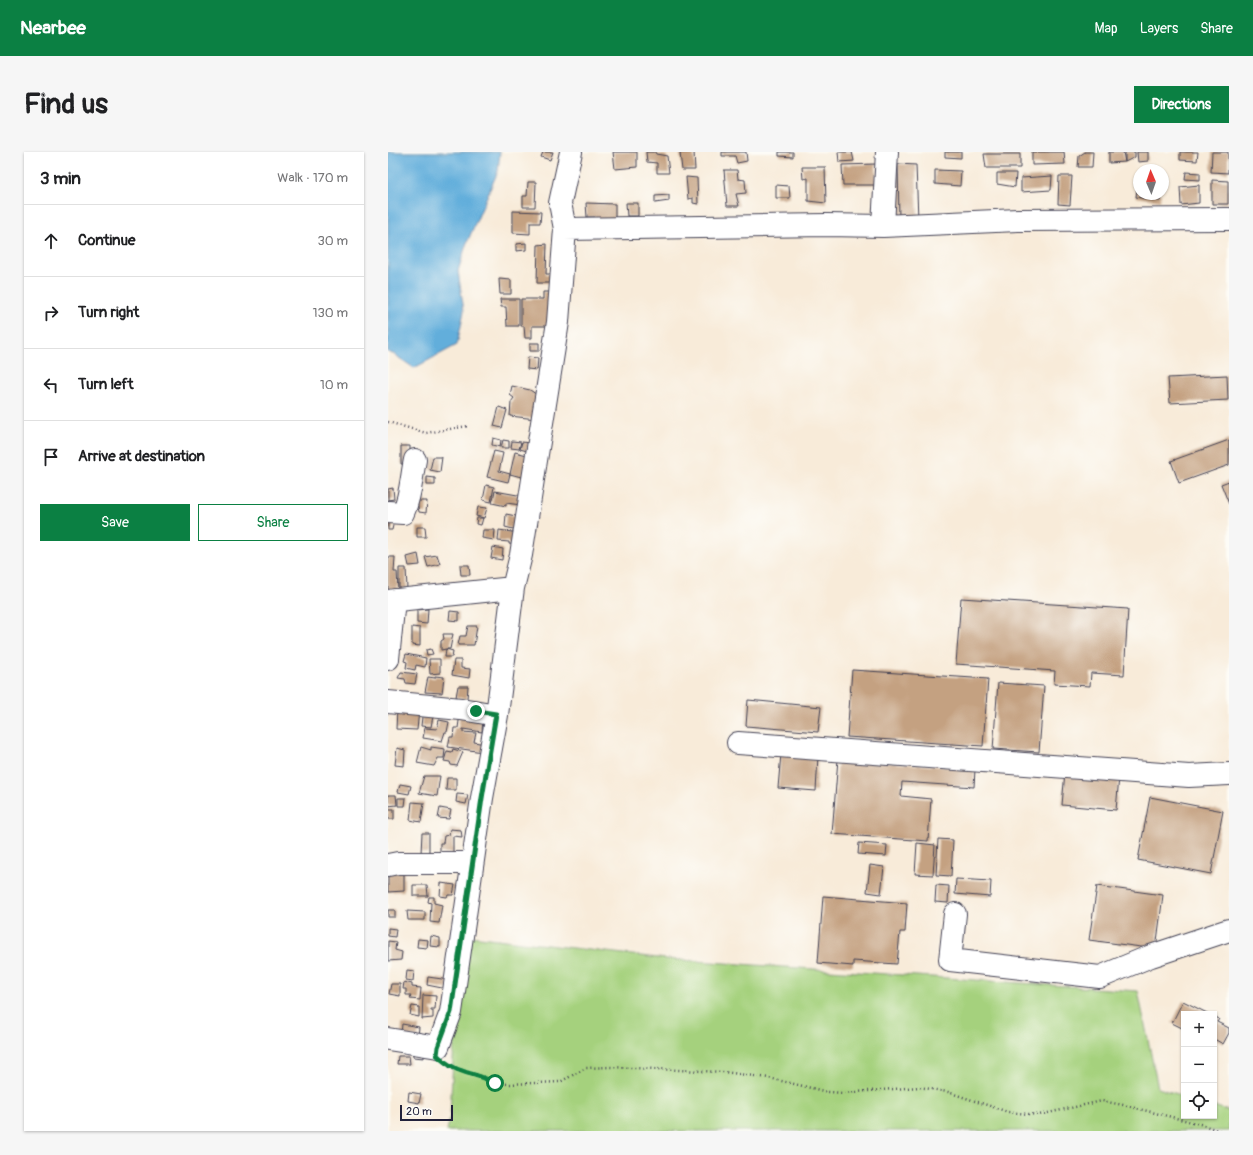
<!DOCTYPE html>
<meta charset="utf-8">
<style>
body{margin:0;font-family:Pangolin,sans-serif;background:#f6f6f6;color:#202124}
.controls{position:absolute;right:12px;bottom:12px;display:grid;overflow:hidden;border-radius:0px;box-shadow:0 1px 3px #0004}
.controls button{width:36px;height:36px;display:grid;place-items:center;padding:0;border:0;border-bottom:1px solid #e0e0e0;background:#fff;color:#202124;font:20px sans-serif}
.compass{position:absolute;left:745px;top:12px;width:36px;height:36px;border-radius:50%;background:#fff;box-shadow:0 1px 3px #0004;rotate:358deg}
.scale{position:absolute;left:12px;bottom:10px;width:53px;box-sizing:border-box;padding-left:4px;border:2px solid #22223b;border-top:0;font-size:11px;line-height:14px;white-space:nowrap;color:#22223b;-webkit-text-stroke:3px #fdfcf7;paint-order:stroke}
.stop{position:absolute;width:12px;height:12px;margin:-9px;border:3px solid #0b8043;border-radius:50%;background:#fff}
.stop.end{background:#0b8043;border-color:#fff;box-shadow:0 1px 4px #0008}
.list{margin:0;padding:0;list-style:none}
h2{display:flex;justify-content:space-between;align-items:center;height:52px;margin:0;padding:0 16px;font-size:17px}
h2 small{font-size:13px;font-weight:400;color:#757577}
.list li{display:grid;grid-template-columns:26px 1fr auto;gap:12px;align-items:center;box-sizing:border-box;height:72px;padding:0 16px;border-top:1px solid #e0e0e0}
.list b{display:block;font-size:15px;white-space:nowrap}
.list em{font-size:13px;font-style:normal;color:#757577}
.actions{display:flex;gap:8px;padding:12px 16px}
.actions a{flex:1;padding:9px 0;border:1px solid #0b8043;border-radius:0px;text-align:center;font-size:14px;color:#0b8043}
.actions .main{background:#0b8043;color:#fff}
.icon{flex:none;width:22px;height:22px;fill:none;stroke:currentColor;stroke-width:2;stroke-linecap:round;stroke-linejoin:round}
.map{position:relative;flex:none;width:841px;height:979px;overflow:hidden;border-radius:0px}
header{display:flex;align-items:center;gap:24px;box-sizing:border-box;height:56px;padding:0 20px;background:#0b8043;color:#fff}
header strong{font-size:19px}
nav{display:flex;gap:22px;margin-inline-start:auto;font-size:14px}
.intro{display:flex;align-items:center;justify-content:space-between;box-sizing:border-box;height:96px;padding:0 24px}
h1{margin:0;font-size:28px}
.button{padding:10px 18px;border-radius:0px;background:#0b8043;color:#fff;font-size:14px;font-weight:700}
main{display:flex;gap:24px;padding:0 24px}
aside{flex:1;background:#fff;border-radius:0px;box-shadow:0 1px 3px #0004}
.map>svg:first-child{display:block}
</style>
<header>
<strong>Nearbee</strong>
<nav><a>Map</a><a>Layers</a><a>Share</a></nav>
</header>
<div class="intro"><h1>Find us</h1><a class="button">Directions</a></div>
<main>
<aside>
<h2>3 min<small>Walk · 170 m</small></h2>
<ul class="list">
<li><svg class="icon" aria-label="ahead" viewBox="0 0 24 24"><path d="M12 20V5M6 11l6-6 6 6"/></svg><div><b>Continue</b></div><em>30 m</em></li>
<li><svg class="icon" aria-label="right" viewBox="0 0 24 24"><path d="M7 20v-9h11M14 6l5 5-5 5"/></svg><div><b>Turn right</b></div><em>130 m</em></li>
<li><svg class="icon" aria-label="left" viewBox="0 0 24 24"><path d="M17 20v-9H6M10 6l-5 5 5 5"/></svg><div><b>Turn left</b></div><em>10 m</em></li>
<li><svg class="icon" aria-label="arrive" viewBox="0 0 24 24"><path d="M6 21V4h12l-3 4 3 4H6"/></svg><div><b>Arrive at destination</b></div></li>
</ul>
<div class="actions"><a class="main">Save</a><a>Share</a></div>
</aside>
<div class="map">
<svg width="841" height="979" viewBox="0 0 841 979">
<rect width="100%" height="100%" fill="#fdfcf7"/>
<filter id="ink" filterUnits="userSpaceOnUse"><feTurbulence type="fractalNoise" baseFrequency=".025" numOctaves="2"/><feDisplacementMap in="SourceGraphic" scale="8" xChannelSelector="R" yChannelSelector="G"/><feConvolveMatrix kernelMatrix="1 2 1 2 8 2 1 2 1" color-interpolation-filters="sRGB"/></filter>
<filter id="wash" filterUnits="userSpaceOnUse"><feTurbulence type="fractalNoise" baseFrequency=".012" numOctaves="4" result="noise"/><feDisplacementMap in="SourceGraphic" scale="16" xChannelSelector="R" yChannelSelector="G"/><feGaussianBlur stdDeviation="0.9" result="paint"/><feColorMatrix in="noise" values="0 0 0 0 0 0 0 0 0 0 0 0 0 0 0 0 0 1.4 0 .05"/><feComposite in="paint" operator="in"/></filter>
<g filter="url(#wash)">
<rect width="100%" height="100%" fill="#f8ebd9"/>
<path fill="#a5d17d" stroke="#647a5c" d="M 83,784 L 278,807 L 750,839 L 770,936 L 796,944 L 796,964 L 826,964 L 826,954 L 841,959 L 841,979 L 59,979 L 62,963 L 66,888 Z"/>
<path fill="#62aedb" stroke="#42688b" d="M 0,0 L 112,0 L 110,19 L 78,93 L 70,119 L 76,159 L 69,193 L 26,216 L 7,203 L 0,200 Z"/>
<g id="blocks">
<path fill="#c4a181" d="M 155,0 L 165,0 L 162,8 L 153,5 Z
M 225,0 L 249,0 L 249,15 L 227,17 Z
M 258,0 L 267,0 L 268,2 L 279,4 L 281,21 L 269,21 L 269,11 L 259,10 Z
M 306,0 L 307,18 L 294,18 L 292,1 Z
M 334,0 L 358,0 L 359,9 L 349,11 L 347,4 L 334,4 Z
M 391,0 L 405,0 L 405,5 L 391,4 Z
M 450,0 L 464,0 L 466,9 L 451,10 Z
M 557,0 L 573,0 L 573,6 L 557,5 Z
M 644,0 L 676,0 L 677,12 L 644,13 Z
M 697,0 L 705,0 L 704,15 L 690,15 L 691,4 Z
M 721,0 L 735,0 L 737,10 L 721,11 Z
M 737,0 L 747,0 L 747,5 L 737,10 Z
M 749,0 L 760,0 L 760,9 L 750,10 Z
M 792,0 L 810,0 L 809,9 L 792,8 Z
M 824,0 L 840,0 L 840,21 L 823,20 Z
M 596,2 L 632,2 L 632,16 L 598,16 Z
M 488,12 L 489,33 L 455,33 L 454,13 Z
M 510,12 L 528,13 L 530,67 L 511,67 Z
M 414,15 L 437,15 L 438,51 L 420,49 L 420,26 L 415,27 Z
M 336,18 L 349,18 L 350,27 L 357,28 L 358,41 L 348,42 L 351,54 L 339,54 Z
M 547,18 L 573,19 L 572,34 L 547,32 Z
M 798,20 L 812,21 L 812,28 L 797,27 Z
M 609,21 L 628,21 L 627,35 L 609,32 Z
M 664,24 L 663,38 L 633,40 L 633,26 Z
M 671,24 L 684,24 L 682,53 L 670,52 Z
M 298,25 L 309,26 L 310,52 L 305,51 L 305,46 L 300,47 Z
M 750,28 L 751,42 L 773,42 L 772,49 L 748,45 Z
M 824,28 L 840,29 L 840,52 L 824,52 Z
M 140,30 L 148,30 L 147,55 L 135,55 L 135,44 L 139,44 Z
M 388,33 L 401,34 L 402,46 L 388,46 Z
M 811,33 L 811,51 L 793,53 L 792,35 Z
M 281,43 L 281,49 L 267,51 L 267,44 Z
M 198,51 L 227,52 L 227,72 L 209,72 L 207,65 L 199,65 Z
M 238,51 L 250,51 L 250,64 L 239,64 Z
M 125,59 L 153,60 L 152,71 L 142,71 L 142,82 L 125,81 Z
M 138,91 L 138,98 L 128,99 L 128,92 Z
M 159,92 L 158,122 L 164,122 L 164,131 L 149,131 L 150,93 Z
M 111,127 L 123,128 L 123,142 L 112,142 Z
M 155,140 L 163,140 L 162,174 L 144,174 L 144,186 L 137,186 L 136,174 L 133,174 L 133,147 L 155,147 Z
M 112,147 L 131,147 L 131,174 L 119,174 L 118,155 L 113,155 Z
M 142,191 L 151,191 L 151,199 L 142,199 Z
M 140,205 L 150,206 L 149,218 L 139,217 Z
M 839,223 L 840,248 L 782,251 L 780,226 Z
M 124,234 L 142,238 L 152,245 L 148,267 L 122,264 L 123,250 L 126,246 L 122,243 Z
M 111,255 L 119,258 L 114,276 L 106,274 Z
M 105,286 L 113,288 L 112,295 L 104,293 Z
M 115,288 L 121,289 L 121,296 L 113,296 Z
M 841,288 L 841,313 L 791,331 L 783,309 Z
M 124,289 L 133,290 L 131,297 L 123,296 Z
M 134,290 L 141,291 L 139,299 L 132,297 Z
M 13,294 L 22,294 L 22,312 L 13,312 Z
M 106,299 L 115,301 L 111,319 L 122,322 L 120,330 L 99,325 Z
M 127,300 L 143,304 L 137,326 L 122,322 Z
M 45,305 L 54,305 L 52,320 L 42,318 Z
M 39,325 L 47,326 L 47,333 L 39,333 Z
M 841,329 L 841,352 L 833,332 Z
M 98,333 L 106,335 L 103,350 L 95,348 Z
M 5,336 L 6,347 L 0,348 L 0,337 Z
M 107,339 L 135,344 L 133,353 L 118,351 L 118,354 L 104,351 Z
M 29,349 L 39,349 L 38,361 L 31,360 Z
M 90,355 L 99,356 L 96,366 L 88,364 Z
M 118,362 L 133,365 L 129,378 L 117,375 Z
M 89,366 L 95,366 L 93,373 L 88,372 Z
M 0,368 L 6,369 L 4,378 L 0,378 Z
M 29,375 L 37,375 L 38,385 L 29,385 Z
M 95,378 L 107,378 L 106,388 L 94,386 Z
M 111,378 L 130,381 L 128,393 L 121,392 L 121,390 L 110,389 Z
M 105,395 L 115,397 L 114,408 L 103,406 Z
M 30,402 L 32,413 L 21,414 L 19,405 Z
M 49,403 L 52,412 L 40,415 L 37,405 Z
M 0,405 L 7,405 L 6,420 L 9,420 L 10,439 L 0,439 Z
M 72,413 L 81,413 L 82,423 L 73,423 Z
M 11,416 L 18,416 L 19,437 L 11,437 Z
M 573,446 L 740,457 L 736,523 L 703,521 L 702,534 L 666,532 L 667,519 L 568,512 Z
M 40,457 L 39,472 L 29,471 L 29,458 Z
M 62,459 L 71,460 L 71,469 L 61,468 Z
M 80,474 L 89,474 L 86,493 L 70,493 L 72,484 L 78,484 Z
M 24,475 L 32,476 L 32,494 L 24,493 Z
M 55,482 L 65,482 L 62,497 L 58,497 L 65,499 L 64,505 L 57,505 L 58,497 L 53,498 L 53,489 L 56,487 Z
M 43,497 L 45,502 L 39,503 L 38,498 Z
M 18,502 L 38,506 L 37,515 L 28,513 L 27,518 L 18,516 L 19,510 L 16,509 Z
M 41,507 L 52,507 L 52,521 L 42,522 Z
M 66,508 L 73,508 L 73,516 L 82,517 L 81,526 L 64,523 Z
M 464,518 L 600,527 L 595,594 L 459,585 Z
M 13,520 L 29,522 L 27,532 L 18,531 L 17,527 L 10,526 Z
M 47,524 L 56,525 L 54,541 L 37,540 L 40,525 L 47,526 Z
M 610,531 L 656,534 L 651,600 L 605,597 Z
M 70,534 L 80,534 L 79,547 L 68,545 Z
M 360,548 L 433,555 L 430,580 L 358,574 Z
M 9,557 L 31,558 L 29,578 L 8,577 Z
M 72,562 L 95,566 L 94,580 L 75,577 L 75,580 L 88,581 L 86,590 L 97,592 L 95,600 L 60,595 L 62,585 L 65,585 L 66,576 L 70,576 Z
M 45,564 L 43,575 L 33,574 L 34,565 Z
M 51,568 L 61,570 L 59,580 L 57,580 L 54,589 L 35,586 L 37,576 L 49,577 Z
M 33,595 L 43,598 L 43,595 L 57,597 L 56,606 L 50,606 L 46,614 L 29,611 Z
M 9,596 L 17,598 L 16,614 L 7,613 Z
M 65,597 L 75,600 L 69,614 L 63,613 L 62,610 L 56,609 L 59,599 L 64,600 Z
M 393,602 L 430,604 L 428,639 L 390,636 Z
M 450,607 L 587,617 L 586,635 L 514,630 L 513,644 L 543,647 L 540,689 L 444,682 Z
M 677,620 L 731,625 L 728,658 L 674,653 Z
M 36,624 L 52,624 L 49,644 L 31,641 Z
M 59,626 L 68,626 L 68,638 L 58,638 Z
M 12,632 L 23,634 L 21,642 L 10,640 Z
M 69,642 L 80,643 L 78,652 L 68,650 Z
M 0,643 L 8,643 L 9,653 L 0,654 Z
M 762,645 L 835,659 L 823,722 L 750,708 Z
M 10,646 L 18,646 L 17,654 L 10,654 Z
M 24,650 L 36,651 L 33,670 L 22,668 Z
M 52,656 L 63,658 L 61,667 L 50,666 Z
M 0,657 L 6,657 L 6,667 L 0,667 Z
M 62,677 L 73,678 L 74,685 L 65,684 L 65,701 L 52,701 L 52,691 L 55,691 L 56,684 L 61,683 Z
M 34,681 L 41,681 L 41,701 L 33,701 Z
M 550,687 L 565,688 L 563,724 L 548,723 Z
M 471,691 L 499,693 L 498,704 L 470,702 Z
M 529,691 L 547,693 L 545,723 L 527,722 Z
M 482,713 L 496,715 L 493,742 L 479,740 Z
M 16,718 L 16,739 L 0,740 L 0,720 Z
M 568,727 L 603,729 L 602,745 L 567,742 Z
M 53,731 L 67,733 L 65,743 L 60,743 L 59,745 L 52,744 Z
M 25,733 L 39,733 L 40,744 L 25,744 Z
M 548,733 L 561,734 L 560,751 L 547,750 Z
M 709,734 L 775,743 L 768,797 L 701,788 Z
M 435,744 L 519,751 L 517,780 L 512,780 L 509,812 L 465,809 L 465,814 L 430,811 Z
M 41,745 L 46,745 L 46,751 L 54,753 L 51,771 L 42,770 L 43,751 L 40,750 Z
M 0,758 L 7,758 L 7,765 L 0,765 Z
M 19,759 L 37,760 L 37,768 L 20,768 Z
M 0,776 L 8,777 L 7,785 L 0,784 Z
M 43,784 L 52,786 L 52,795 L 42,794 Z
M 30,787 L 40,788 L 39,796 L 29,795 Z
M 0,789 L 8,790 L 7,798 L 14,800 L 13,808 L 0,809 Z
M 19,818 L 26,819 L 25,829 L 18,828 Z
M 40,825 L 61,828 L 59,837 L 39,833 Z
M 16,830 L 24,832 L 24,835 L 33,836 L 32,848 L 22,847 L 23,843 L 18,843 L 18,837 L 15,837 Z
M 3,832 L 12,832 L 12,844 L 1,842 Z
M 35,843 L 48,844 L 47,857 L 43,857 L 43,859 L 45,859 L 45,866 L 34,867 Z
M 795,849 L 821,862 L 796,862 L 796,877 L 784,871 Z
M 24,854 L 31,855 L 31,865 L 22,863 Z
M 826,864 L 831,867 L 829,870 L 841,876 L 841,881 L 835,892 L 826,887 Z
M 14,872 L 31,875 L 30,885 L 13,883 Z
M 25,897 L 36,898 L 36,906 L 25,905 Z
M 10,904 L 21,904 L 22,912 L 9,912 Z
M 21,940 L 33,942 L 31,951 L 20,949 Z"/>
</g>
</g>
<g filter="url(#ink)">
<use href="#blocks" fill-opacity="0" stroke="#424053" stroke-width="1"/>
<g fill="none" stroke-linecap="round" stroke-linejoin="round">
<defs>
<path id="minor" d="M 495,74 L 499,0
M 177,77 L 439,73 L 495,74 L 630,68 L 841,67
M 0,360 L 15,361 C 23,344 23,327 27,308
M 0,449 L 125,436
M 0,507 L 6,448
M 0,550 L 73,557 L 109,563
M 350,591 L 801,624 L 841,622
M 0,713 L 10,711 L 84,711
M 567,762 L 562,808 L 712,825 L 763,804 L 841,778
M 0,887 L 50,895 L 63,860 L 94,646 L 109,563 L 125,436 L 133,403 L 170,170 L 177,77 L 172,51 L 183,0"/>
</defs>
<use href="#minor" stroke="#424053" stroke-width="24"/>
<path stroke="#424053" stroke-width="2.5" stroke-dasharray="1 3" stroke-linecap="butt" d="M 0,270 L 38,281 L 80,274
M 58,912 L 66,917 L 96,925 L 107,931 L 120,932 L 172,930 L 198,916 L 222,915 L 336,920 L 381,926 L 440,940 L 455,941 L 531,935 L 560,940 L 620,960 L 651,963 L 714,949 L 735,953 L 812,972 L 832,979"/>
<use href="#minor" stroke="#fff" stroke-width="22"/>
</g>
</g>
<g fill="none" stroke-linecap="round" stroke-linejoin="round" filter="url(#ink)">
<path stroke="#0b8043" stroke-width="5" d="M 88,559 L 108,562 L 94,646 L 63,860 L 50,895 L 49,903 C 69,923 84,919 107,931"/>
</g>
</svg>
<div class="controls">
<button>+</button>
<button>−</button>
<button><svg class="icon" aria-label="locate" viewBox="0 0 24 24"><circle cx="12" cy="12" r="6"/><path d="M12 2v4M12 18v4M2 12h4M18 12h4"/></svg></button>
</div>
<svg class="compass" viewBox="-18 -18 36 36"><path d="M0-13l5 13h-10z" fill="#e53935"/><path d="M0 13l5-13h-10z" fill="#757577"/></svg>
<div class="scale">20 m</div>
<div class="stop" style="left:107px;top:931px"></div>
<div class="stop end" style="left:88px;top:559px"></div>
</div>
</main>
